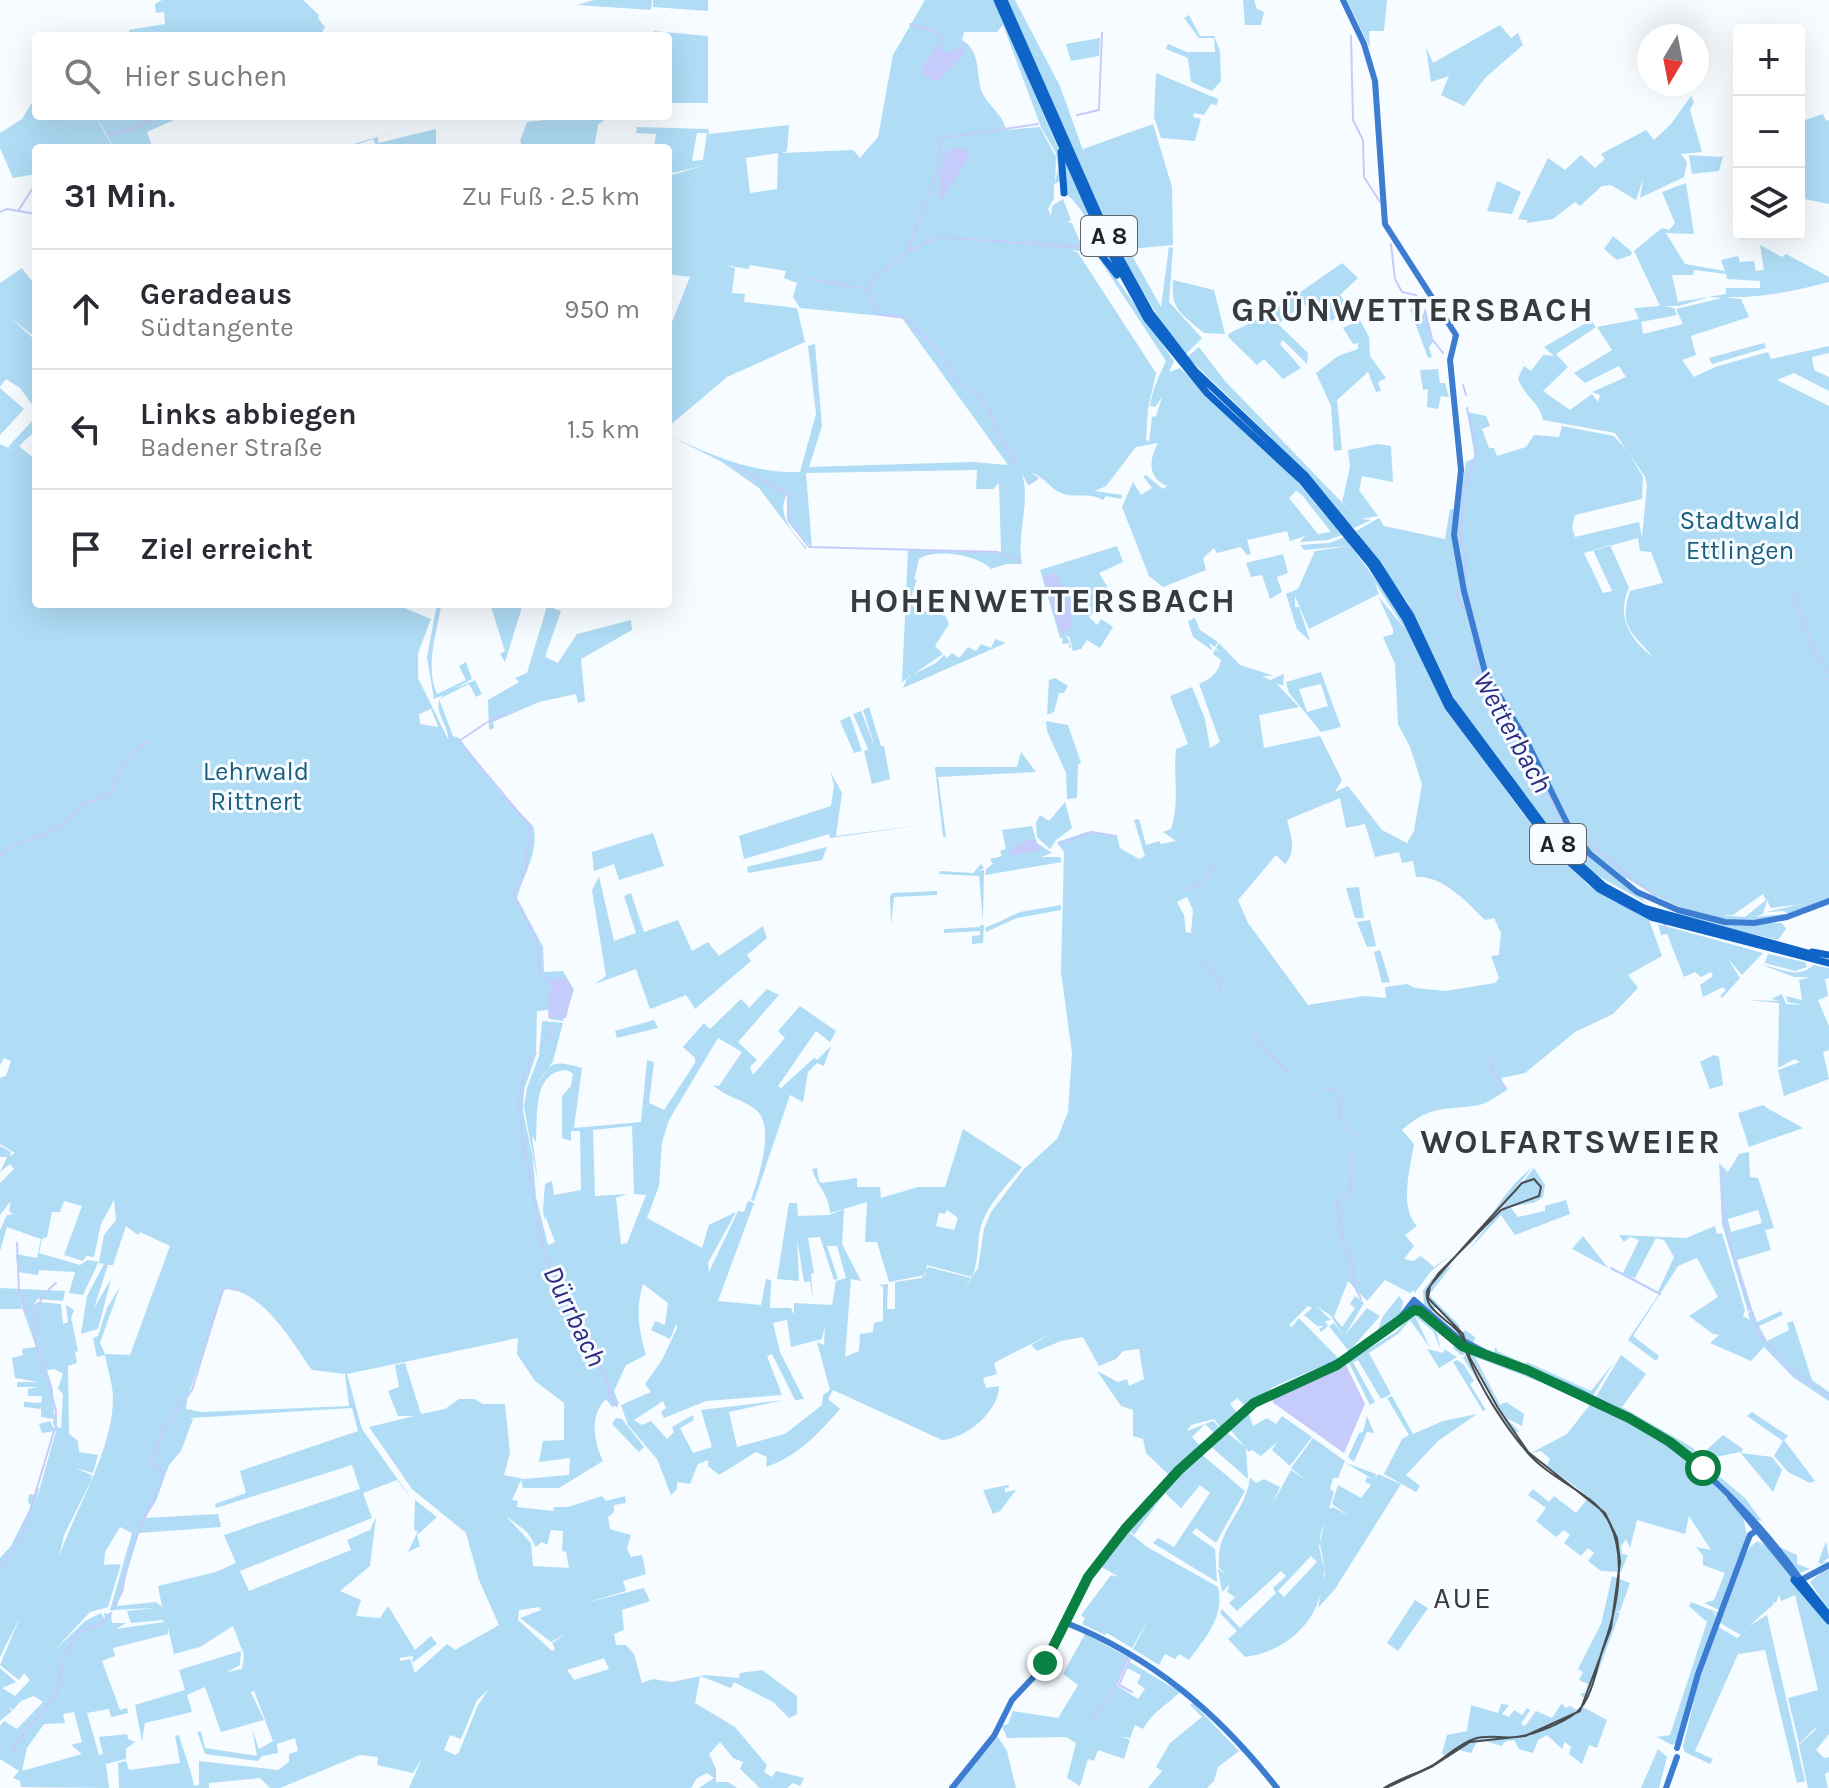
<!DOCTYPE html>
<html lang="de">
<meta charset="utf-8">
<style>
body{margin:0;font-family:Karla,sans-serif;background:#f2f2f3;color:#2b2b33}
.controls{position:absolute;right:24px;top:24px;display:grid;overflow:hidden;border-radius:8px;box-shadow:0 8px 32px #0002}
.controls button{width:72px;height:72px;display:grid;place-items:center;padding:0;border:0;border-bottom:2px solid #e1e1e2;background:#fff;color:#2b2b33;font:40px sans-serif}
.compass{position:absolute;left:1637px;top:24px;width:72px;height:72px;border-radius:50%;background:#fff;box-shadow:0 8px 32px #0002;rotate:190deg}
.stop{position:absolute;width:24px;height:24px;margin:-18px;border:6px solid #0b8043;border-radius:50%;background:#fff}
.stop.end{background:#0b8043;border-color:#fff;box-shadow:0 2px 8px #0008}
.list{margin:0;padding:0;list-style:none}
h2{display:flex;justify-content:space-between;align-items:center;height:104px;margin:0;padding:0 32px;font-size:34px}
h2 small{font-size:26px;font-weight:400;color:#7c7c81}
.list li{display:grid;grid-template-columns:52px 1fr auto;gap:24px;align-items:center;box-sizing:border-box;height:120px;padding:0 32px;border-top:2px solid #e1e1e2}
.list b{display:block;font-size:30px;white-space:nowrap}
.list p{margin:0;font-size:26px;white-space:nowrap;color:#7c7c81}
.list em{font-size:26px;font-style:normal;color:#7c7c81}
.icon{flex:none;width:44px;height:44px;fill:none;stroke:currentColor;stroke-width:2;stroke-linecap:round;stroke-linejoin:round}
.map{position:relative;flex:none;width:1829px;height:1788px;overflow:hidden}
.search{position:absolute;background:#fff;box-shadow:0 8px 32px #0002;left:32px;top:32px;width:640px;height:88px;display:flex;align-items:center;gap:20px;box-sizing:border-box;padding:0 28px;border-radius:8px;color:#7c7c81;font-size:30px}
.panel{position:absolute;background:#fff;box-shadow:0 8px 32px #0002;left:32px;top:144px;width:640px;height:464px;border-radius:8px}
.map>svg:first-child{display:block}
</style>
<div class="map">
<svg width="1829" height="1788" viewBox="0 0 1829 1788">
<rect width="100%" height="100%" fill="#f6fcff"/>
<path fill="#b0dcf6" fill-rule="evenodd" d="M 162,0 L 303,0 L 319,15 L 318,18 L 325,27 L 320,36 L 129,36 L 129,30 L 165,24 L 164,12 L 156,13 L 155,4 Z
M 594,0 L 652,0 L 651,10 L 578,5 L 551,13 Z
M 653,0 L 708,0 L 708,11 L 653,7 Z
M 925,0 L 994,0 L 1061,155 L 1062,180 L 1054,184 L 1054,198 L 1048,209 L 1051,216 L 1052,206 L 1063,199 L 1071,220 L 1067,222 L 1072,223 L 1081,244 L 1099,254 L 1174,361 L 1169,372 L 1180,368 L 1288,471 L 1342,535 L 1328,540 L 1300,542 L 1305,536 L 1290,541 L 1287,531 L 1247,540 L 1251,554 L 1247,555 L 1241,547 L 1217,553 L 1214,548 L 1203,558 L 1206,570 L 1163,587 L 1149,576 L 1122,507 L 1133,482 L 1141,495 L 1152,488 L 1143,476 L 1146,475 L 1163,489 L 1167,486 C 1147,478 1149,459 1158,443 L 1136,447 L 1106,486 L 1095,491 L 1122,495 L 1121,499 L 1106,496 L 1103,500 C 1089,492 1078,498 1064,494 C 1050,490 1045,476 1031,473 L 1039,478 L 1028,485 L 1022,474 C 1031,502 1016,534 1022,564 L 1006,564 L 991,569 C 978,555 935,548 919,559 L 914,580 L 917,579 L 909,604 L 925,612 L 944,614 L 942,617 L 945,615 L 949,624 L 935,646 L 943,654 L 902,682 L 908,550 L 1001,552 L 999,483 L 993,489 L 976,489 L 977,470 L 806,473 L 812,548 L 787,520 L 787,494 C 776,514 792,532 806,547 L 806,550 L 759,488 L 722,462 L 668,435 C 713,456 750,473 800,472 L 816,414 L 808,346 L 815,344 L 822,426 L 809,467 L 972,462 L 1008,465 L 902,318 L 800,308 L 793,297 L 797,283 L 784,278 L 786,271 L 750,265 L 748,269 L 725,265 L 735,268 L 732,293 L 745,294 L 744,302 L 797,308 L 805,342 L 727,377 L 668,427 L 668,332 L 690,277 L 668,274 L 671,242 L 668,176 L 706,165 L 668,174 L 668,148 L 654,148 L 656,134 L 636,133 L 637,127 L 708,129 L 709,134 L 789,125 L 787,151 L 782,153 L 853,150 L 860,158 L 878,137 L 893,55 ZM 1003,25 L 1041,127 L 1056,153 L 1058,169 L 1055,182 L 1056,157 L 1040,127 L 1006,130 C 1003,114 988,106 982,92 C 975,73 982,52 962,40 L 964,32 L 997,32 ZM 697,133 L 707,133 L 703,160 L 692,161 ZM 778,153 L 777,189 L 750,193 L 746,158 ZM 1071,250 L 1096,254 L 1166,361 C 1159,376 1153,388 1150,406 L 1155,407 L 1162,397 L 1156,416 L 1152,417 L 1149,441 L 1146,440 L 1148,409 L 1156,373 L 1078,253 ZM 1296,491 L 1302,495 L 1331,532 L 1318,534 L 1289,498 Z
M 1007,0 L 1015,0 L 1060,86 L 1085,156 L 1083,149 L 1153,124 L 1172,187 L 1173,245 L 1130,249 L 1120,234 L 1161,307 L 1169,247 L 1173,248 L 1169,302 L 1202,338 L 1185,355 C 1106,248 1061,121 1007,0 Z
M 1243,0 L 1254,0 L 1257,9 L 1264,12 L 1261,25 L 1245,25 Z
M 1347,0 L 1387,0 L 1384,31 L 1369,31 L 1370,48 Z
M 1189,15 L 1200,36 L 1214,36 L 1220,51 L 1221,81 L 1212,91 L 1191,82 L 1188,58 L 1166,49 L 1168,44 L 1187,52 L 1215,52 L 1214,38 L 1199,38 L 1184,18 Z
M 1500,25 L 1511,38 L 1518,33 L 1523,45 L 1486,77 L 1464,106 L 1441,95 L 1449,76 L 1431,82 L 1426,47 L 1433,63 Z
M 654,31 L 708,36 L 708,103 L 668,103 L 668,36 L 651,36 Z
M 1100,38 L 1099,56 L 1071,61 L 1066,44 Z
M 1156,73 L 1218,99 L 1217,105 L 1211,104 L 1204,115 L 1194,113 L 1193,117 L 1201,119 L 1195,141 L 1161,138 L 1154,117 Z
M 36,96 L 36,116 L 96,116 L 113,148 L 36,148 L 36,174 L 13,178 L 0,148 L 0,133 L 22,119 Z
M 1691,96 L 1694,102 L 1690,110 L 1702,152 L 1681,154 L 1687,162 L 1684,177 L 1640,198 L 1643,179 L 1636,200 L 1611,185 L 1602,186 L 1580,206 L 1575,202 L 1553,219 L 1527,223 L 1527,220 L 1518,219 L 1548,158 L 1565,170 L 1581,155 L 1595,168 L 1605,159 L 1601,154 L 1646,130 L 1654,140 L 1671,124 Z
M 1823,114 L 1826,121 L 1829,120 L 1829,204 L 1799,198 L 1799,122 Z
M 183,116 L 147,132 L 153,148 L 114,148 L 97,117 Z
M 547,116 L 609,116 L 598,125 L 594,148 L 524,148 L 520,141 L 527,122 L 545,120 Z
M 422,124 L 378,137 L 378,143 L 436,129 L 436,148 L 377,148 L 373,139 L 356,145 L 357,148 L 340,148 Z
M 1689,155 L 1721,157 L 1723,156 L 1719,171 L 1692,174 Z
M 1065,160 L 1067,165 L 1113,268 C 1092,243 1091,213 1065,193 Z
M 1497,181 L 1521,192 L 1512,214 L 1487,211 Z
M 1686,183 L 1694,234 L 1666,233 L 1685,264 L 1725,271 L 1721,260 L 1738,256 L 1740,262 L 1754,261 L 1756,271 L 1764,270 L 1760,245 L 1782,257 L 1786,254 L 1829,277 L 1829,282 C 1795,291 1761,298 1725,297 L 1741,299 L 1749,317 L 1691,336 L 1696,355 L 1682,360 L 1694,377 L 1715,367 L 1768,352 L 1771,359 L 1829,346 L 1829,353 L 1812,357 L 1814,370 L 1829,377 L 1829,391 L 1794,373 L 1777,380 L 1829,406 L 1829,900 L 1788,914 L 1784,911 L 1766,912 L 1802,904 L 1771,908 L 1767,900 L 1763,914 L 1755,917 L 1785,914 C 1777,920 1766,920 1755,920 C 1707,923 1665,903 1626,878 L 1623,881 L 1648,904 L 1593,873 L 1556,836 L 1459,708 L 1408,603 L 1356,531 L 1379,518 L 1384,526 L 1445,539 L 1450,509 L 1458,510 L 1466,462 L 1475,458 L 1467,412 L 1486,416 L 1490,426 L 1482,429 L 1489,448 L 1494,448 L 1497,456 L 1526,447 L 1534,435 L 1559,437 L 1562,426 L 1614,436 L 1627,451 L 1615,433 L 1543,420 C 1540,402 1523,396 1518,378 L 1524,366 L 1531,371 L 1543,355 L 1554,356 L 1544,347 L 1591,320 L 1596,327 L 1556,354 L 1568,367 L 1543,391 L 1570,410 L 1592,394 L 1598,402 L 1600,395 L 1592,392 L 1626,377 L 1619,366 L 1585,383 L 1574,373 L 1612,350 L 1597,327 L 1639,319 L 1634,308 L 1660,306 L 1634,251 L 1662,228 L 1669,230 L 1675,223 L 1662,192 ZM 1694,270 L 1726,274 L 1727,279 L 1760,281 L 1760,288 L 1726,288 L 1726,294 L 1678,302 L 1672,275 L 1693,275 ZM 1709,297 L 1722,298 L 1676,309 L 1683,324 L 1643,334 L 1641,322 L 1677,315 L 1674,308 L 1664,306 L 1679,306 ZM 1628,452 L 1645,477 L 1647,485 L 1642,538 L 1639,522 L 1575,537 L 1572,527 L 1575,515 L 1642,499 L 1643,477 ZM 1638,538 L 1640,551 L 1651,552 L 1663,583 L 1630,591 C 1618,627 1632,632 1654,658 C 1629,639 1616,616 1629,588 L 1610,545 L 1593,550 L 1612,591 L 1603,593 L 1584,553 ZM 1763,894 L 1766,900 L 1745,917 L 1721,915 L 1733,915 Z
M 1613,236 L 1632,252 L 1631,255 L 1617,260 L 1604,249 Z
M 1342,263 L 1358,278 L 1340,295 L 1352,309 L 1331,321 L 1323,308 L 1310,312 L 1304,304 L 1278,324 L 1308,353 L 1307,364 L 1283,340 L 1280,344 L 1301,368 L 1283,379 L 1264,359 L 1257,365 L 1229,338 L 1228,334 L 1268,314 L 1271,316 L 1269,314 Z
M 22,268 L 31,280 L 36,277 L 36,338 L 10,317 L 36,341 L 36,410 L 20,388 L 6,379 L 0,387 L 0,283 Z
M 1173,280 L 1214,290 L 1225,334 L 1204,333 C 1183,315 1170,310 1173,280 Z
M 1414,307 L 1421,317 L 1425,311 L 1433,342 L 1429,347 L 1432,357 L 1428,358 L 1410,309 Z
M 1360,320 L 1369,337 L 1370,356 L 1386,378 L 1378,382 L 1381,391 L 1376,392 L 1368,372 L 1337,400 L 1342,450 L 1334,451 L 1331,406 L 1316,373 L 1338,356 L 1358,349 L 1358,343 L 1353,344 L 1343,328 Z
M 1764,343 L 1766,348 L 1712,364 L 1709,358 Z
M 1199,347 L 1225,381 L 1353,514 L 1342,502 L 1350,467 L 1348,450 L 1378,444 L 1391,446 L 1393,482 L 1362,476 L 1359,490 L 1378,516 L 1361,519 L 1371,520 L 1354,528 L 1350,525 L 1303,468 L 1187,357 Z
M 1438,369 L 1440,383 L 1445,383 L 1449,397 L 1441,396 L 1438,409 L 1427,407 L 1428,389 L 1423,390 L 1420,370 Z
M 0,388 L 24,409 L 0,435 Z
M 34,419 L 36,430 L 19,446 L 36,460 L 36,604 L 395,604 L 431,619 L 418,653 L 418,678 L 448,739 C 449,725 430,709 443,695 L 434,699 L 427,657 L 437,604 L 445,604 L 441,607 C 436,635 425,668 437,694 L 466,680 L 459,666 L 466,662 L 472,679 L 454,689 L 475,680 L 482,694 L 476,697 L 469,684 L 439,699 L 453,736 L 459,738 L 498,790 L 533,826 C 540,852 523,874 517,898 L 543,947 L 544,972 L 563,971 L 574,990 L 563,1021 L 550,1019 L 548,1010 L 537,1011 L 536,1055 L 524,1090 L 523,1111 L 533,1159 L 536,1197 L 548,1245 L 555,1242 L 545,1215 L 545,1222 L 538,1184 L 543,1210 L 545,1184 L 552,1181 L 554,1195 L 581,1190 L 580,1131 L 571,1131 L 571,1141 L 562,1138 L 562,1096 L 571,1086 L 573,1074 L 567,1070 C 532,1071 538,1116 536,1142 L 532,1136 L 538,1183 L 524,1107 L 527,1088 L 539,1056 L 542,1021 L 563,1023 L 553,1061 L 534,1089 C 550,1064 550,1058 582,1068 L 574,1128 L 641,1122 L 647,1060 L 654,1062 L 649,1103 L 664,1110 L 695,1063 L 695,1058 L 683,1047 L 704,1023 L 710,1029 L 741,999 L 749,1007 L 747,1010 L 767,989 L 779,995 L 738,1042 L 757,1060 L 750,1067 L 753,1075 L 785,1038 L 778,1031 L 800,1006 L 836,1031 L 830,1042 L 816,1031 L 778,1086 L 781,1088 L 814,1058 L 817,1060 L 831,1046 L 824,1066 L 817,1063 L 808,1072 L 803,1102 L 790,1095 L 754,1201 L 751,1200 C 758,1179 776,1126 756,1110 C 743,1099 725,1097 713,1085 L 719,1086 L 742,1052 L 718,1038 L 669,1120 L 662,1142 L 659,1186 L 647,1218 L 702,1248 L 709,1225 L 736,1212 L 708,1263 L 709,1272 L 738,1211 L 744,1212 L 748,1201 L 754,1203 L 718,1301 L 761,1305 L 766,1279 L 771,1280 L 770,1308 L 791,1308 L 794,1315 L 794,1303 L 832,1305 L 836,1281 L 846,1278 L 837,1246 L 827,1246 L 838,1279 L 834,1280 L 820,1237 L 808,1238 L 814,1273 L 811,1274 L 813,1301 L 810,1281 L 804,1282 L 797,1239 L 799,1281 L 777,1279 L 789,1203 L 797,1203 L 798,1216 L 829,1215 L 844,1209 L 842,1244 L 861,1281 L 851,1279 L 845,1357 L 859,1351 L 860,1334 L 873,1332 L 874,1323 L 883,1321 L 883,1287 L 879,1285 L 888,1284 L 887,1309 L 895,1309 L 895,1282 L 922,1278 L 928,1267 L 971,1278 L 960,1296 L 978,1268 L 984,1229 L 991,1212 L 1024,1169 L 1057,1139 L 1068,1112 L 1072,1053 L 1061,972 L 1064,852 L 1057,842 L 1090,831 L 1117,836 L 1120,848 L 1139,859 L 1145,856 L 1134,820 L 1139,819 L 1146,845 L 1159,841 L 1161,844 L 1176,841 L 1163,832 L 1171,829 C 1180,802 1173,776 1176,749 L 1188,744 L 1170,696 L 1192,687 L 1205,719 L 1210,748 L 1220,742 L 1199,684 C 1210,679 1219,673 1221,660 L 1213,654 L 1215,649 L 1221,653 L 1216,648 L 1219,643 L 1240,665 L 1274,676 L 1262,676 L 1270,680 L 1284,674 L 1283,686 L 1276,683 L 1299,707 L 1259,715 L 1264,748 L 1320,736 L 1342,780 L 1335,792 L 1348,786 L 1382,830 L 1407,843 L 1414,831 L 1422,784 L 1410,747 L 1398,724 L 1395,664 L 1383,637 L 1393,634 L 1393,629 L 1378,596 L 1405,629 L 1374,581 L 1379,594 L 1309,629 L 1295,596 L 1295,607 L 1299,607 L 1310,641 L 1297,629 L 1286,594 L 1298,589 L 1315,551 L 1348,546 L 1304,550 L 1300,545 L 1330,543 L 1344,537 L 1396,607 L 1444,707 L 1539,835 L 1588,885 L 1649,920 L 1662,956 L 1628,975 L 1638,988 L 1613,1014 L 1575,1032 L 1525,1073 L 1501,1078 L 1507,1090 C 1498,1095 1488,1103 1479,1105 C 1444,1111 1431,1104 1402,1130 L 1414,1144 C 1410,1169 1399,1207 1417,1226 L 1405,1235 L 1414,1246 L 1404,1259 L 1413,1261 L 1421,1256 L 1434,1267 L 1454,1253 L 1431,1271 L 1414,1294 L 1414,1290 L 1410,1293 L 1385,1280 L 1367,1301 L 1348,1281 L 1334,1317 L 1342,1327 L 1355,1308 L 1350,1304 L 1355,1296 L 1364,1303 L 1345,1335 L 1367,1308 L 1380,1316 L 1352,1348 L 1355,1352 L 1351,1354 L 1329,1326 L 1334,1323 L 1343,1335 L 1330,1315 L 1316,1306 L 1331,1320 L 1325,1321 L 1328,1326 L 1321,1332 L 1319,1329 L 1324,1326 L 1317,1326 L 1304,1315 L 1312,1308 L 1308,1306 L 1289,1325 L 1292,1327 L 1299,1318 L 1339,1359 L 1277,1385 L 1245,1406 L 1237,1398 L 1230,1404 L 1237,1413 L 1221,1428 L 1214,1419 L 1191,1425 L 1187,1431 L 1213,1421 L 1221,1429 L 1215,1434 L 1205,1424 L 1192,1437 L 1201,1447 L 1169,1475 L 1146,1453 L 1143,1439 L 1133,1436 L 1133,1410 L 1121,1406 L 1097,1371 L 1118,1382 L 1127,1379 L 1129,1386 L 1144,1379 L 1139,1349 L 1123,1351 L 1116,1359 L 1099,1366 L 1083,1337 L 1061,1341 L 1037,1351 L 1031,1345 L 1056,1331 L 994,1363 L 997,1374 L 983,1378 L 986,1388 L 999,1386 C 999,1412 965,1439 942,1440 L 833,1390 L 828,1399 L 840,1409 C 818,1434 798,1456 766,1467 L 767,1457 L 756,1452 L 719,1475 L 708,1466 L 708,1460 L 698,1464 L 690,1484 L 677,1482 L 677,1489 L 671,1495 L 657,1459 L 628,1425 L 621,1405 L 651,1392 L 645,1384 L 662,1360 L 677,1328 L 676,1324 L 670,1339 L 651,1330 L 655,1321 L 665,1325 L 668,1303 L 643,1284 C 635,1309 639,1331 646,1355 L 626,1365 L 614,1391 L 619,1404 L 612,1407 L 606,1399 C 589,1415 594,1443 603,1461 L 559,1488 L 523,1488 L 521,1480 L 512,1500 L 518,1501 L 517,1507 L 553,1511 L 554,1507 L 568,1507 L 602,1496 L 606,1501 L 625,1496 L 626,1503 L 614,1505 L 614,1512 L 608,1517 L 610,1529 L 631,1535 L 627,1548 L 631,1557 L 642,1555 L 646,1574 L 623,1581 L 626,1591 L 585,1603 L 644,1588 L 650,1601 L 622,1610 L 624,1630 L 614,1634 L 616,1645 L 626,1645 L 634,1654 L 642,1683 L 653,1679 L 672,1682 L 705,1675 L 739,1678 L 740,1673 L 762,1670 L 797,1696 L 797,1714 L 789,1718 L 773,1702 L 734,1682 L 731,1688 L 700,1676 L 695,1703 L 735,1727 L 767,1765 L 764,1772 L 772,1777 L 776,1771 L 804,1778 L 800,1786 L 793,1783 L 787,1788 L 760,1788 L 740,1769 L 743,1762 L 733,1758 L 720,1742 L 709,1754 L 716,1769 L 716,1782 L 728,1782 L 737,1788 L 699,1788 L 714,1778 L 707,1773 L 697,1778 L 691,1788 L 409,1788 L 422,1758 L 413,1773 L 377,1765 L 378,1757 L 360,1755 L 280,1788 L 270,1788 L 260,1778 L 209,1783 L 209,1788 L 119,1788 L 118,1763 L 126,1761 L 129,1770 L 180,1763 L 175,1736 L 179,1735 C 184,1754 191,1768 194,1786 L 199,1785 L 199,1761 L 278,1770 L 289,1762 L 289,1754 L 298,1751 L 295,1738 L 277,1744 L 278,1753 L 262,1756 L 258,1761 L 205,1754 L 197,1731 L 201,1732 L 205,1748 L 257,1756 L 252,1729 L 259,1749 L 273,1741 L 254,1691 L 251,1692 L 264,1720 L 221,1732 L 205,1687 L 187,1695 L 192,1712 L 145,1723 L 142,1741 L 135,1705 L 185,1690 L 179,1670 L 241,1651 L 240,1665 L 227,1672 L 242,1669 L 244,1655 L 233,1626 L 200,1647 L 174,1654 L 168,1628 L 168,1634 L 113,1648 L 115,1656 L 102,1661 L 120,1710 L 127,1708 L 128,1713 L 111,1717 L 109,1709 L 87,1713 L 99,1755 L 103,1754 L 99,1737 L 127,1734 L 128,1739 L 135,1742 L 126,1749 L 126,1759 L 106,1764 L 109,1788 L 21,1787 L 20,1781 L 13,1778 L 19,1771 L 0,1759 L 0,1726 L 4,1721 L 17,1729 L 43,1702 L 34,1696 L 21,1701 L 13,1710 L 9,1707 L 12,1711 L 0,1721 L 0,1668 L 16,1682 L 2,1688 L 15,1696 L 30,1680 L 24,1673 L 19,1680 L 0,1665 L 20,1617 L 0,1657 L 0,1558 L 11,1546 L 31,1506 L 28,1501 L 29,1494 L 34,1495 L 39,1487 L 35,1505 L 56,1431 L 42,1433 L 39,1424 L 50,1421 L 54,1429 L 57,1411 L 57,1427 L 61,1428 L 63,1394 L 58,1388 L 63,1374 L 55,1369 L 47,1370 L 53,1389 L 54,1419 L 41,1417 L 41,1409 L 24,1407 L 24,1402 L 41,1403 L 42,1396 L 28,1396 L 28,1389 L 37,1387 L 17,1387 L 17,1382 L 38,1382 L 15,1378 L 12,1358 L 23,1355 L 22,1349 L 36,1347 L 17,1293 L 22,1309 L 0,1309 L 0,1288 L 65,1291 L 63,1301 L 38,1299 L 33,1305 L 38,1302 L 61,1304 L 63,1324 L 68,1322 L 66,1305 L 74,1310 L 71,1318 L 78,1351 L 75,1352 L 77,1363 L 68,1366 L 69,1434 L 78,1441 L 79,1452 L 98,1455 L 93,1473 L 75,1468 L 92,1475 L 91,1481 L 64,1535 L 59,1557 C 75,1510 113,1450 113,1398 C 113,1384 107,1368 105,1355 L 97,1357 L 93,1338 L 98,1336 L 107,1308 L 120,1287 L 100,1343 L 105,1354 L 130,1355 L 170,1246 L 140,1232 L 138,1235 L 126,1226 L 113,1265 L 108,1265 L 94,1308 L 111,1279 L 98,1329 L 81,1334 L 87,1296 L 104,1264 L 98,1263 L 83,1295 L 69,1293 L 75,1272 L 39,1270 L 38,1275 L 18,1272 L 16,1254 L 37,1258 L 41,1239 L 7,1227 L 0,1251 L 0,1230 L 7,1215 L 13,1214 L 9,1211 L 11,1201 L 0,1215 L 0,1183 L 14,1169 L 10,1164 L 0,1172 L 7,1157 L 0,1157 L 0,1146 L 11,1152 L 10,1156 L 15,1153 L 0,1144 L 0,1078 L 6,1076 L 11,1061 L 4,1058 L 0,1065 L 0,444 L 15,451 L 8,447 ZM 431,709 L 438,726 L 438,727 L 420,724 L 419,714 ZM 1340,798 L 1346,828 L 1365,824 L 1375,857 L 1399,852 L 1402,863 L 1413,861 L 1416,877 C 1443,875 1468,903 1485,920 L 1494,918 L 1501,933 L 1499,955 L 1491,956 L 1499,978 L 1495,983 L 1445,991 L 1415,988 L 1407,984 L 1385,987 L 1386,998 L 1364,996 L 1308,1005 L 1248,923 L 1238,900 L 1276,855 L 1285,864 C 1297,851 1291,836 1287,820 ZM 1187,897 L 1193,910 L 1191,933 L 1186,932 L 1184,915 L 1177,902 ZM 632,1126 L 634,1194 L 646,1195 L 627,1243 L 621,1244 L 616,1198 L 627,1194 L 595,1196 L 593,1130 ZM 114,1200 L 116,1220 L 104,1235 L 99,1262 L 88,1260 L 80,1265 L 39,1253 L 42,1239 L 47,1237 L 52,1212 L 60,1212 L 64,1201 L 82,1206 L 64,1255 L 83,1261 L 86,1256 L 94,1257 L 101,1224 ZM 225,1288 C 265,1293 290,1339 312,1370 L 345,1374 L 349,1406 L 202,1412 L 186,1409 L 187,1399 ZM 787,1320 L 791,1347 L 822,1339 L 825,1325 L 824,1345 L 817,1342 L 830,1390 L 823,1395 L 822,1405 L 785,1434 L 737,1447 L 729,1412 L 784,1400 L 701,1410 L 712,1447 L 693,1453 L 680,1428 L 694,1420 L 693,1415 L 672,1427 L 674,1432 L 667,1439 L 651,1421 L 642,1425 L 634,1420 L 663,1401 L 666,1408 L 661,1412 L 664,1418 L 706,1401 L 782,1395 L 767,1356 L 772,1354 L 795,1400 L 804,1399 L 780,1352 L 773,1323 ZM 518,1338 L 517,1354 L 535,1381 L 564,1403 L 564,1440 L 543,1441 L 539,1462 L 570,1458 L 569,1475 L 524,1479 L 504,1475 L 510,1453 L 505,1404 L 483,1404 L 474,1399 L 459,1399 L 445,1409 L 421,1414 L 405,1363 L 395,1365 L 399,1387 L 388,1391 L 398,1416 L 414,1416 L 369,1427 L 412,1489 L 466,1533 L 479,1580 L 499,1625 L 455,1650 L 447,1644 L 415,1673 L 410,1659 L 400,1661 L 400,1658 L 413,1656 L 412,1663 L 437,1644 L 431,1636 L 415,1650 L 388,1606 L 380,1618 L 356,1616 L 361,1600 L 340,1591 L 370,1566 L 376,1517 L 370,1530 L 347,1540 L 351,1550 L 249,1591 L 240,1571 L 372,1518 L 363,1493 L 397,1480 L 413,1501 L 362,1429 L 347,1374 ZM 352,1408 L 358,1431 L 240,1471 L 246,1493 L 215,1504 L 216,1508 L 352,1465 L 360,1489 L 224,1535 L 236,1563 L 216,1572 L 158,1586 L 162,1607 L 156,1602 L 117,1606 L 139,1533 L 221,1527 L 218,1514 L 145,1518 L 156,1501 L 169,1465 L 181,1451 L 193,1419 L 190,1418 ZM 506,1516 L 527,1532 L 536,1547 L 542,1542 L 547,1545 L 551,1530 L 563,1531 L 562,1551 L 566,1552 L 569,1568 L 533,1566 L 531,1543 ZM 120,1527 L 132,1533 L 110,1610 L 155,1608 L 127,1611 L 131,1623 L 163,1620 L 164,1622 L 116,1629 L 126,1623 L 112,1623 L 111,1614 L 104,1613 L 105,1620 L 101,1613 L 85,1621 L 52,1653 L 90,1612 L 108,1607 L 121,1564 L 104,1565 L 105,1552 ZM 540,1607 L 541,1610 L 520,1618 L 551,1642 L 566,1634 L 552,1643 L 555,1649 L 552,1651 L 518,1620 L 519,1610 ZM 604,1658 L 609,1669 L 574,1680 L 567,1670 ZM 489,1689 L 478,1705 L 459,1752 L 455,1755 L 444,1750 L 450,1735 L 461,1739 L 477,1700 ZM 74,1712 L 82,1742 L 71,1745 L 82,1754 L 22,1771 L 27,1748 L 44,1724 L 65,1723 L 63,1714 Z
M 1117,546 L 1123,562 L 1099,573 L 1111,593 L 1089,617 L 1097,625 L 1101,619 L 1113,627 L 1100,648 L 1087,640 L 1081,649 L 1073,651 L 1069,636 L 1065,637 L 1068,638 L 1071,648 L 1069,649 L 1069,643 L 1062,644 L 1063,638 L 1060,638 L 1040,570 Z
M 1283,554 L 1288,573 L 1277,577 L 1282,592 L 1270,599 L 1262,575 L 1251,577 L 1246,563 Z
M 490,604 L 523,604 L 505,662 L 500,654 L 505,651 Z
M 547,606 L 561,611 L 545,657 L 558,663 L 577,634 L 631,620 L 632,630 L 581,659 L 585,701 L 578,703 L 576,694 L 539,702 L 493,722 L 494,728 L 489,730 L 488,700 L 519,682 L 515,678 L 527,673 Z
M 1195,618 L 1200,630 L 1218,642 L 1215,647 L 1209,643 L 1213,651 L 1193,637 L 1188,621 Z
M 995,639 L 1006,643 L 903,688 L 908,677 L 936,663 L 944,655 L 947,658 L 952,653 L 959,658 L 968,647 L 976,651 L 981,644 L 991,648 Z
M 1321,672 L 1341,727 L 1321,732 L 1289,693 L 1286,682 ZM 1321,684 L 1328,706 L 1307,712 L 1299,689 Z
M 1055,678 L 1068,686 L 1064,693 L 1059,693 L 1054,712 L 1047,715 L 1049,680 Z
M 869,707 L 881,746 L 884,746 L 890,779 L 872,784 L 864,751 L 868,749 L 853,714 L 861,711 L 875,747 L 863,710 Z
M 850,716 L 862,751 L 854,753 L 840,721 Z
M 1046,721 L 1068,725 L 1081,763 L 1078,764 L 1077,798 L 1067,799 L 1066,773 L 1047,731 Z
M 1021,752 L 1036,772 L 938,777 L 946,837 L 943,837 L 935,767 L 1017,767 Z
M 830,771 L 842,793 L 836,836 L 923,825 L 830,838 L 829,834 L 744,859 L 739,836 L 831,806 L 834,785 Z
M 1065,802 L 1072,828 L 1056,840 L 1050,849 L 1037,837 L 1036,823 L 1040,815 L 1049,821 Z
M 1032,826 L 1037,843 L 1052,853 L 1041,857 L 1060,857 L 1062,862 L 985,875 L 986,869 L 993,864 L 990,859 L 1002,856 L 1000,851 L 1006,849 L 1002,830 Z
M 653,833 L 664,866 L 619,880 L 614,864 L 594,871 L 592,852 Z
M 827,847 L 822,860 L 748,873 L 747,867 Z
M 981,864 L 984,868 L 978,871 L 984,870 L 983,922 L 979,876 L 939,874 L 940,871 L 973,873 Z
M 599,877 L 614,941 L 636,933 L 624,896 L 631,893 L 644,932 L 678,920 L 692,951 L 708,942 L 719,956 L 763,926 L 767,938 L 747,955 L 751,961 L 695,1009 L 686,995 L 650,1009 L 636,969 L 595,984 L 606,976 L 592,890 Z
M 1359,887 L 1364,918 L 1355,918 L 1346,888 Z
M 937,891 L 937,895 L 894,897 L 891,925 L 890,896 L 893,893 Z
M 1061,905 L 1061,910 L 1017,918 L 986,932 L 985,928 L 1020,912 Z
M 1664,908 L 1715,921 L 1782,923 L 1786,929 L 1778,940 L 1695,920 Z
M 1370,920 L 1376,946 L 1367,947 L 1357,922 Z
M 1658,924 L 1763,953 L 1742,975 L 1728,959 L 1740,978 L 1722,998 L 1720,996 L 1726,990 L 1723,987 L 1703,997 L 1700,985 L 1713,976 L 1711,972 L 1701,977 L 1695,972 L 1684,977 L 1667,934 L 1661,935 Z
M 980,925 L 984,925 L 983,943 L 972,944 L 972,936 L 980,935 L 980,931 L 944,933 L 944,929 L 980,927 Z
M 1380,950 L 1390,982 L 1382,983 L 1374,952 Z
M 1768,954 L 1805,962 L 1807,967 L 1795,971 L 1765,963 Z
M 1762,965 C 1781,968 1798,980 1813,965 L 1829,968 L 1829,978 L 1825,979 L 1828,996 L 1818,1000 L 1829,1026 L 1829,1050 L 1823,1052 L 1829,1079 L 1784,1096 L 1778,1070 L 1800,1062 L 1795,1059 L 1778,1068 L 1779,1003 L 1748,1000 L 1779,1001 L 1771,999 L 1782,994 L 1786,1004 L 1802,1005 L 1788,1002 L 1786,996 L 1802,1000 L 1799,980 L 1810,977 L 1794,977 Z
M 654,1020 L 658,1028 L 617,1038 L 615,1031 Z
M 1714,1055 L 1719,1057 L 1723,1085 L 1710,1089 L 1700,1062 Z
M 1763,1105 L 1767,1108 L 1803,1128 L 1749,1147 L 1738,1113 Z
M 963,1129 L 1022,1167 C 1007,1185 985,1207 980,1230 C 977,1244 979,1261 972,1277 L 927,1265 L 925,1275 L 889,1282 L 877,1242 L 865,1242 L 867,1202 L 830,1213 C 829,1194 817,1186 812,1169 L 817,1168 L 819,1181 L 822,1183 L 857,1178 L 857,1187 L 880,1187 L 881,1198 L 918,1187 L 945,1187 ZM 947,1210 L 958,1218 L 954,1230 L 936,1226 L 939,1213 L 945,1214 Z
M 1749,1152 L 1750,1177 L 1758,1178 L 1774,1228 L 1765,1230 L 1771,1250 L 1737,1260 L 1752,1309 L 1748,1312 L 1722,1224 L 1719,1163 L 1728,1172 L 1739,1154 ZM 1758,1210 L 1762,1223 L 1731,1232 L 1728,1219 Z
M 1532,1168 L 1471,1243 L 1431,1280 L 1453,1264 L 1429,1295 L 1460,1326 L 1456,1334 L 1458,1328 L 1436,1307 L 1432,1312 L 1424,1304 L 1423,1291 C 1436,1271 1455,1258 1472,1240 C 1494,1216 1504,1189 1532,1168 Z
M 1534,1168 L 1545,1185 L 1543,1197 C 1533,1207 1517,1202 1506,1210 L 1511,1208 L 1518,1217 L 1545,1211 L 1545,1206 L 1566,1200 L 1570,1214 L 1515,1235 L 1501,1215 L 1465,1254 Z
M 1715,1226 L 1717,1234 L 1722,1233 L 1745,1310 L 1743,1316 L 1750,1320 L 1748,1313 L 1753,1311 L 1757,1322 L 1781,1311 L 1783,1315 L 1759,1326 L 1767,1341 L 1789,1330 L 1787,1323 L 1793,1321 L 1812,1380 L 1829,1392 L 1829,1401 L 1794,1378 L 1764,1347 L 1751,1361 L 1710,1343 L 1719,1335 L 1713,1334 L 1689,1316 L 1718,1297 L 1697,1258 L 1678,1266 L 1633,1336 L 1659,1356 L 1656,1361 L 1628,1340 L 1659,1294 L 1610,1269 L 1623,1273 L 1639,1240 L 1630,1237 L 1624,1242 L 1619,1235 L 1686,1238 ZM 1656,1238 L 1664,1240 L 1674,1257 L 1658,1292 L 1629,1276 L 1635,1278 Z
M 1583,1236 L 1608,1268 L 1572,1249 Z
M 1399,1296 L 1403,1301 C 1402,1318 1389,1328 1375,1337 L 1383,1316 Z
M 1415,1312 L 1436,1330 L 1441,1350 L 1433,1331 L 1415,1316 L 1430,1348 L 1410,1320 L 1398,1334 L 1369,1353 L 1391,1394 L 1381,1399 L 1358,1360 L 1353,1362 L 1375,1402 L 1370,1405 L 1348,1361 L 1396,1332 Z
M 1465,1330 L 1475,1337 L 1473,1343 L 1494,1353 L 1496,1346 L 1497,1351 L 1525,1364 L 1527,1362 L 1591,1391 L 1614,1362 L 1591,1399 L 1485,1351 L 1460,1336 Z
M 1456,1344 L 1590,1401 L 1475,1357 L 1500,1405 L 1506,1402 L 1524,1414 L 1522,1426 L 1506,1418 L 1519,1431 L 1513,1435 L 1497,1411 L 1499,1408 L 1469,1353 L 1466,1354 L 1496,1409 L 1463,1358 L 1466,1354 L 1461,1355 L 1453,1348 Z
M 1427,1349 L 1444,1353 L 1444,1349 L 1457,1357 L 1439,1368 Z
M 1621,1355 L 1646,1374 L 1622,1407 L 1690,1446 L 1698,1453 L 1696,1457 L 1745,1498 L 1762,1521 L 1756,1520 C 1711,1465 1657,1431 1594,1400 Z
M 1457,1360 L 1464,1365 L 1474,1381 L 1470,1384 L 1486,1410 L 1483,1411 L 1453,1362 Z
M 1392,1396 L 1413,1434 L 1443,1421 L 1477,1414 L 1438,1441 L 1406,1475 L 1420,1486 L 1416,1492 L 1384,1474 L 1402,1439 L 1409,1435 L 1387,1398 Z
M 1592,1402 L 1654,1434 L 1722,1489 L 1744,1520 L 1747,1538 L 1719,1610 L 1704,1603 L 1714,1600 L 1725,1573 L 1703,1565 L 1703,1556 L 1696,1547 L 1711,1550 L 1689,1516 L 1685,1534 L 1637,1520 L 1630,1548 L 1626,1539 L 1621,1547 L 1622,1554 L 1628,1555 L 1621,1572 L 1601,1571 L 1588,1561 L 1594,1553 L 1588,1548 L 1581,1556 L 1564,1543 L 1570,1535 L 1564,1530 L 1556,1537 L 1536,1521 L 1546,1508 L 1528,1495 L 1533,1489 L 1549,1502 L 1554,1496 L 1576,1513 L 1589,1497 L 1535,1457 L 1547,1465 L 1550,1459 L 1541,1451 L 1528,1454 L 1517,1437 L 1531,1453 L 1567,1434 Z
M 1248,1412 L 1253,1426 L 1267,1418 L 1276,1424 L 1282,1416 L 1312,1437 L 1290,1466 L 1272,1450 L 1277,1442 L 1261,1456 L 1252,1450 L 1249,1452 L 1229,1428 Z
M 1752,1412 L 1788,1436 L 1784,1440 L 1815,1481 L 1810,1483 L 1788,1472 L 1774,1456 L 1783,1441 L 1747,1416 Z
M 1367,1416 L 1374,1433 L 1367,1432 L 1354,1462 L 1348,1457 L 1359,1433 L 1363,1432 Z
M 616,1418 L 622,1419 L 644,1447 L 639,1452 L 612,1424 Z
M 1225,1431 L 1246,1448 L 1248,1479 L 1209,1445 Z
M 1723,1435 L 1743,1449 L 1741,1453 L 1772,1457 L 1782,1470 L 1773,1492 L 1740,1452 L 1716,1457 L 1702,1454 Z
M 1313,1438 L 1345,1461 L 1338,1478 L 1333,1478 L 1330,1489 L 1334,1492 L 1329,1509 L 1333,1507 L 1349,1516 L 1332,1504 L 1338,1485 L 1361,1498 L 1371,1485 L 1365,1482 L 1367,1477 L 1374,1480 L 1346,1463 L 1376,1474 L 1375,1478 L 1378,1474 L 1401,1484 L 1335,1589 L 1318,1608 L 1325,1573 L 1319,1547 L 1324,1523 C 1315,1547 1324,1550 1324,1572 C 1323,1618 1289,1651 1245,1657 L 1228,1639 L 1237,1631 L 1220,1613 L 1222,1609 L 1240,1628 L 1276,1593 L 1273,1588 L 1286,1576 L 1281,1571 L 1237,1611 L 1229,1603 L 1254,1580 L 1235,1597 L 1227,1592 L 1230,1584 L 1222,1592 L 1218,1569 L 1227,1575 L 1219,1568 C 1215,1528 1246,1514 1250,1477 L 1256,1483 L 1264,1479 L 1280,1487 L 1272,1505 L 1291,1470 L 1306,1480 L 1291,1468 ZM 1311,1556 L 1317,1562 L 1284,1597 L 1278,1591 Z
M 1201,1454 L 1245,1491 L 1216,1543 L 1196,1528 L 1192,1533 L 1215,1549 L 1217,1582 L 1153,1543 L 1158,1538 L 1174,1547 L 1210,1493 L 1200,1485 L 1181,1508 L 1165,1493 L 1134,1535 L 1130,1531 L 1154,1501 Z
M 1008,1485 L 1010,1487 L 1005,1488 L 1005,1492 L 1016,1490 L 1000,1511 L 993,1514 L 983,1490 Z
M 415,1500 L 437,1517 L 417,1535 L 420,1546 L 408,1552 L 418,1531 L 414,1530 Z
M 1767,1519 L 1764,1528 L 1779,1547 L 1797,1555 L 1797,1564 L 1810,1569 L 1822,1563 L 1818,1563 L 1826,1541 L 1829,1558 L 1822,1562 L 1829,1561 L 1800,1573 L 1764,1528 Z
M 1129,1532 L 1147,1547 L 1218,1587 C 1225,1617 1205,1638 1189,1660 L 1179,1654 L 1175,1659 L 1165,1654 L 1159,1665 L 1133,1649 L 1149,1618 L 1132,1648 L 1107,1633 L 1105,1635 L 1082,1624 L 1085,1618 L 1081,1615 L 1111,1575 L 1119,1577 L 1100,1566 Z
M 1758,1541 L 1766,1552 L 1759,1541 L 1766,1546 L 1829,1625 L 1829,1734 L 1816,1750 L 1824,1758 L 1829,1757 L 1829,1772 L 1825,1774 L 1828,1788 L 1808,1788 L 1799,1745 L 1816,1729 L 1822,1735 L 1815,1728 L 1799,1744 L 1788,1698 L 1818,1690 L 1795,1595 L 1781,1601 L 1779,1595 L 1776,1603 L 1772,1601 L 1774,1604 L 1749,1626 L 1767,1615 L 1805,1781 L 1797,1783 L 1765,1650 L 1738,1654 L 1695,1751 L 1713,1759 L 1710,1764 L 1685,1752 L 1683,1747 L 1699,1678 L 1717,1626 L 1737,1638 L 1741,1635 L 1720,1623 L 1745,1556 L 1751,1546 Z
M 1829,1566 L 1829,1610 L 1810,1582 Z
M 1612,1576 L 1630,1583 L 1620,1611 L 1616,1611 L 1620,1613 L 1587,1701 L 1580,1694 L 1586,1692 L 1588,1684 L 1579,1680 L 1583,1672 L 1578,1669 L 1601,1624 Z
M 1415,1600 L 1428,1608 L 1398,1651 L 1387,1643 Z
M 1691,1602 L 1719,1613 L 1717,1617 L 1716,1613 L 1712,1612 L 1716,1615 L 1714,1624 L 1676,1743 L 1672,1745 L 1657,1737 L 1670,1735 L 1707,1622 L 1689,1606 Z
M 1085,1634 L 1128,1657 L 1116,1685 L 1138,1699 L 1145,1689 L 1137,1683 L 1141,1675 L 1127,1668 L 1130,1662 L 1180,1692 C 1165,1707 1155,1709 1143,1729 L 1135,1725 L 1130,1738 L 1120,1736 L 1130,1740 L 1124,1759 L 1098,1750 L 1094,1761 L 1088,1759 L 1080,1786 L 1067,1778 L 1076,1743 L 1066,1737 L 1007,1738 L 1002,1726 L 1008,1724 L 1013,1711 L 1058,1718 L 1078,1685 L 1063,1674 Z
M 1193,1703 L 1239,1751 L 1218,1767 L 1214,1781 L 1207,1788 L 1148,1788 L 1162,1771 L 1156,1767 L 1170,1743 L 1202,1717 L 1190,1705 Z
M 1562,1703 L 1565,1708 L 1570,1706 L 1577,1710 L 1581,1706 L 1607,1720 L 1597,1748 L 1589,1745 L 1582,1764 L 1569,1754 L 1571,1747 L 1565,1742 L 1562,1749 L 1547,1735 L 1538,1740 L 1533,1753 L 1519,1749 L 1514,1740 L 1504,1742 L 1502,1746 L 1485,1741 L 1477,1742 L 1471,1753 L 1459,1750 L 1447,1758 L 1442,1753 L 1447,1735 L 1467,1731 L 1471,1705 L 1498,1713 L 1501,1704 L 1509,1705 L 1502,1714 L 1509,1717 L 1514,1710 L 1522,1715 L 1527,1708 L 1530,1710 L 1521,1724 L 1525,1726 L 1536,1711 L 1552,1718 Z
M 998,1737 L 1007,1751 L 1016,1788 L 955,1788 Z
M 1658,1749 L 1667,1757 L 1659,1788 L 1641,1788 Z"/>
<path fill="#c5cbfb" d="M 942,41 L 943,52 L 949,54 L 962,44 L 964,54 L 939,80 L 930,80 L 923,74 L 922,66 Z
M 950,148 L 966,148 L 970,155 L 942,200 C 936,189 940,157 950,148 Z
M 1055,573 L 1072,603 L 1072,627 L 1061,636 L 1044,577 Z
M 1028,840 L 1034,840 L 1042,850 L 1009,855 L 1011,848 Z
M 565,978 L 573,990 L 566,1018 L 548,1018 L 551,980 Z
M 1346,1365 L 1365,1404 L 1344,1453 L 1272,1402 L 1278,1394 Z"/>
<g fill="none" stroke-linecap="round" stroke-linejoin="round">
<path stroke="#c5cbfb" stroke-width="2" d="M 910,24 L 937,33 L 942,41
M 1351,36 L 1353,120 L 1363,140 L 1364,177 L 1380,202
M 1099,108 L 1102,33
M 1077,115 L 1099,110
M 107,134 L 130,130 L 158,116
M 942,138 L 1038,124
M 18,211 L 36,183
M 0,212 L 7,209 L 36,214
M 936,237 L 1035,244
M 1035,244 L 1041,236
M 1038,244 L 1086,248
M 1391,244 L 1395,279 L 1402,292 L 1416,295 L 1421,302
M 909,251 L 933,239
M 809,279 L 868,289
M 873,279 L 907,252 L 938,169 L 940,139
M 871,281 L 868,289 L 877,312
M 1425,310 L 1432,339 L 1443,353
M 876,314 L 905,318 L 941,353 L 955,379 L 979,396 L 990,410 L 994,427 L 1018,468
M 1463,385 L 1466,395
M 735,467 L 786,493
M 1029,484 L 1037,479
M 788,494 L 788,520 L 809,547 L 998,552
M 999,554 L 1020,560
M 1465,582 L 1466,556 L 1460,540 L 1465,488 L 1477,451 L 1467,408
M 1461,586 L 1456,596 L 1466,611
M 1792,591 L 1816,658 L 1829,673
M 1475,644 L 1477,674 L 1495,694
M 1502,706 L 1502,722 L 1518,736 L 1565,825
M 488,722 L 512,710
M 486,723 L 459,741 L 529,825 L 526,870 L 513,895 L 536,939 L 540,974 L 550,983
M 140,746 L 149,742
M 47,833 L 65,824 L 81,805 L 111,793 L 127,758 L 138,747
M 1580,837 L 1656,897
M 1059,844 L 1091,832 L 1116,836
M 0,856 L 14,845 L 45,834
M 1829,858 L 1829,859
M 1185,889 L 1201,884 L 1214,866
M 1664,922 L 1666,930
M 1202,961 L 1218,976 L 1221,992
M 1449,1015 L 1451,1011
M 1253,1036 L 1287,1071
M 541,1047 L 550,1037 L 552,1025
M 1490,1058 L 1492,1071 L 1499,1079
M 1500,1082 L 1506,1088
M 1324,1089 L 1338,1091 L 1340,1116 L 1349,1134
M 521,1127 L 518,1099 L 531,1057 L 536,1053
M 521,1129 L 545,1258 L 565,1297 L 567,1314 L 600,1365 L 607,1379 L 610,1398 L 617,1406
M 1353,1137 L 1358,1135
M 1352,1151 L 1351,1190 L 1337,1203 L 1344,1247 L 1353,1266 L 1354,1285 L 1361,1299
M 1723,1169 L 1722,1205 L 1730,1246 L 1759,1334 L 1788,1368 L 1829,1396
M 17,1243 L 19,1292 L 24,1298 L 25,1311 L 36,1313
M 1611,1268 L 1660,1294
M 44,1369 C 31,1337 27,1306 56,1283
M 45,1371 L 56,1411 L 54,1424
M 0,1569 L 22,1538 L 54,1431
M 112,1610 L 122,1592 L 130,1552 L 162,1479 L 162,1470 L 150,1463 L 164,1428 L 192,1390 L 222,1292 L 225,1288 L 238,1290
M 1130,1659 L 1119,1685 L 1132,1692
M 1091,1720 L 1116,1685 L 1128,1657
M 17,1752 L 13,1746 L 57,1694 L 64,1657 L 78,1632 L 101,1624 L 111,1613"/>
<path stroke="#3d7dd1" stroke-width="6" d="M 1343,0 L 1364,44 L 1375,81 L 1385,224 L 1456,335 L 1450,360 L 1461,470 L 1454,535 L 1464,591 L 1485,672 L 1526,740 L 1569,827 L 1590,854 L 1637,892 L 1678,910 L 1725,922 L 1754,923 L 1787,917 L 1829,901
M 1412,1303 L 1454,1341 L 1474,1351
M 1489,1355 C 1627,1404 1715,1460 1801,1580 L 1829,1565
M 1730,1497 L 1798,1581
M 1064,1622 C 1153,1657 1219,1714 1277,1788
M 1677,1748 L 1698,1674 L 1745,1548 L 1750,1535 L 1760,1528
M 952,1788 L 994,1736 L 1012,1700 L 1043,1667 L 1088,1577 L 1163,1486 L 1254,1403 L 1356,1353 L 1392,1328 L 1414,1300 L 1458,1338 L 1490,1355
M 1666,1788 L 1677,1757"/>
<path stroke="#0f65c7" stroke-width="7" d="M 997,0 L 1104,241 L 1147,319 L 1207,393 L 1302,481 L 1371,565 L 1405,618 L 1448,707 L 1554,848 L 1599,889 L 1651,917 L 1829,963
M 1004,0 L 1109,238 L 1150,312 L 1195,371 L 1305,475 L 1377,563 L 1411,616 L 1450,699 L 1559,846 L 1604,886 L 1644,908 L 1815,955
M 1061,152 L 1064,193
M 1099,252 L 1117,275
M 1812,952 L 1829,955
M 1794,1580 L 1829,1621
M 1800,1587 L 1801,1580 L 1827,1613"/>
<path stroke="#4a4d4f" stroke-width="2" d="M 1384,1788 C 1400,1778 1417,1774 1433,1765 C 1447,1757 1458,1744 1474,1739 C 1488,1734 1502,1739 1516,1737 C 1534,1735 1563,1723 1577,1712 C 1593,1698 1597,1664 1604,1645 C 1619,1603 1632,1536 1594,1503 C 1572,1485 1546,1474 1527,1452 C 1504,1425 1480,1388 1467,1354 C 1465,1349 1465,1342 1462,1337 C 1454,1321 1423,1312 1427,1291 C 1428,1284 1510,1197 1522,1183 L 1534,1179 L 1541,1187 L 1539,1196 L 1501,1210 L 1438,1274 L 1430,1286 L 1428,1298 L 1463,1334 L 1470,1358 L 1498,1408 L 1528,1452 L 1605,1513 L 1617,1538 L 1620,1562 L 1611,1628 L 1580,1711 L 1525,1736 L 1470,1742 L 1433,1766 L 1386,1788"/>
</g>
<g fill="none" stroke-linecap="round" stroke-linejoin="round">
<path stroke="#0b8043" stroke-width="10" d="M 1045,1663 L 1088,1577 L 1125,1529 L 1179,1470 L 1254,1403 L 1337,1365 L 1414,1310 L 1420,1311 L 1462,1346 L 1527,1370 L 1629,1418 L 1670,1442 L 1703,1468"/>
</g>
<g text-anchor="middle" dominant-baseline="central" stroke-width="6" stroke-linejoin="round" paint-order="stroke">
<g fill="#f6fcff" stroke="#606365" stroke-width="2">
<rect x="1081" y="216" width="56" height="40" rx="6"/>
<rect x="1530" y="824" width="56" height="40" rx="6"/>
</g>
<g font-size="24" font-weight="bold" fill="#202223">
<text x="1109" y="236">A 8</text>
<text x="1558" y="844">A 8</text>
</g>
<g font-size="26" fill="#1a5f7f" stroke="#f6fcff">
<text x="1740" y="520">Stadtwald<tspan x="1740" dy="30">Ettlingen</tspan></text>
<text x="256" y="771">Lehrwald<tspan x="256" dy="30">Rittnert</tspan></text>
</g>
<g font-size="28" font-style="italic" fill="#302b82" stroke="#f6fcff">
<text transform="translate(1513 732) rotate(61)">Wetterbach</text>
<text transform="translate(575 1316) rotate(64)">Dürrbach</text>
</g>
<g font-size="30" letter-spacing="2" fill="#373b3e" stroke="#f6fcff">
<text x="1463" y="1598">AUE</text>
</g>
<g font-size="34" font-weight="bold" letter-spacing="2" fill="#373b3e" stroke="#f6fcff">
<text x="1413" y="310">GRÜNWETTERSBACH</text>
<text x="1043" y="601">HOHENWETTERSBACH</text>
<text x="1571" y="1142">WOLFARTSWEIER</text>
</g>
</g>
</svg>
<div class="controls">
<button>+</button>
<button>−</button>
<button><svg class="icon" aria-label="layers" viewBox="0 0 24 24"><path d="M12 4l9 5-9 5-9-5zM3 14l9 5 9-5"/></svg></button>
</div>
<svg class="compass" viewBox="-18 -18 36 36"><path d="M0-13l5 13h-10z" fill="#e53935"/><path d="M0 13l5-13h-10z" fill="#7c7c81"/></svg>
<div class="stop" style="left:1703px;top:1468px"></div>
<div class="stop end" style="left:1045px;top:1663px"></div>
<div class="search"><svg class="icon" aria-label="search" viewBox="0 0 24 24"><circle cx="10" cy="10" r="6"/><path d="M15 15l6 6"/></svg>Hier suchen</div>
<section class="panel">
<h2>31 Min.<small>Zu Fuß · 2.5 km</small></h2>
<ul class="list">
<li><svg class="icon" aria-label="ahead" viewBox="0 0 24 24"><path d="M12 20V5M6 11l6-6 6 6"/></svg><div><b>Geradeaus</b><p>Südtangente</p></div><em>950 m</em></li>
<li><svg class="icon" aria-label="left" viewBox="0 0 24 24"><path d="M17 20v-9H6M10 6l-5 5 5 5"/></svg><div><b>Links abbiegen</b><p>Badener Straße</p></div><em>1.5 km</em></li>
<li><svg class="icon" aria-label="arrive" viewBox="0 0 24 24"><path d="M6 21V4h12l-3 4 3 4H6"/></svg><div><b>Ziel erreicht</b></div></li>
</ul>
</section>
</div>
